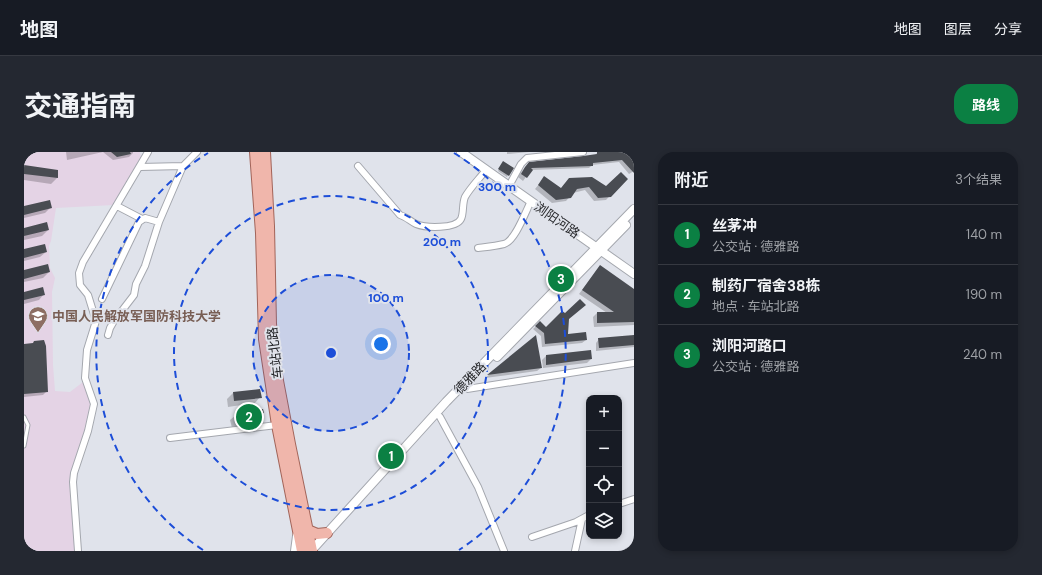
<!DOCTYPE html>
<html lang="zh">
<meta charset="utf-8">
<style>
body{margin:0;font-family:"DM Sans","Noto Sans SC",sans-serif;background:#242831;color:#f1f3f6}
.controls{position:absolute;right:12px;bottom:12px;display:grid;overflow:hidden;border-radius:8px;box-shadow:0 2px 6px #0003}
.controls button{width:36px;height:36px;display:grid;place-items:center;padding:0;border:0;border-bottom:1px solid #363941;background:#171b24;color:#f1f3f6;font:20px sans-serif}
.you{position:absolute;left:357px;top:192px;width:14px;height:14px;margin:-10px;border:3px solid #fff;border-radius:50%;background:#1a73e8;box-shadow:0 0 0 6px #1a73e833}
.badge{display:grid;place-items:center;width:26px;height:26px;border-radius:50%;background:#0b8043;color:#fff;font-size:13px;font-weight:700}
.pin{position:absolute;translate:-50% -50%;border:2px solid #fff;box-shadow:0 1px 4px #0006}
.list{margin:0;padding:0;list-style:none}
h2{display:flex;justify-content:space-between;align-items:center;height:52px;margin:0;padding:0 16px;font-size:17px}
h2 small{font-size:13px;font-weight:400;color:#9ea1a6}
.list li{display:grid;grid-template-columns:26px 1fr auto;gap:12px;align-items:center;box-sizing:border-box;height:60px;padding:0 16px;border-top:1px solid #363941}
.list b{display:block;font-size:15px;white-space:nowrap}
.list p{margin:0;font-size:13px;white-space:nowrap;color:#9ea1a6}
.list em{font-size:13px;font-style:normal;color:#9ea1a6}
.icon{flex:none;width:22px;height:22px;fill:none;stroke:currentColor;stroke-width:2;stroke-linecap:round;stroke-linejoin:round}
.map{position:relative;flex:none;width:610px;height:399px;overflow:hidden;border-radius:16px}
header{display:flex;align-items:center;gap:24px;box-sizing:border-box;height:56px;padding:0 20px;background:#171b24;border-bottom:1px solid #363941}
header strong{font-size:19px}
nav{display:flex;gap:22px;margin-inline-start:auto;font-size:14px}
.intro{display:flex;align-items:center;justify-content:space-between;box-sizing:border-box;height:96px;padding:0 24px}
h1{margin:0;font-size:28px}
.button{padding:10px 18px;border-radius:16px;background:#0b8043;color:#fff;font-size:14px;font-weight:700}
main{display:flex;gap:24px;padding:0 24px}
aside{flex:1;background:#171b24;border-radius:16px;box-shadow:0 2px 6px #0003}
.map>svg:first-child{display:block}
</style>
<header>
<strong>地图</strong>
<nav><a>地图</a><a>图层</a><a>分享</a></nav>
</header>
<div class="intro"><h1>交通指南</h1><a class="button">路线</a></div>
<main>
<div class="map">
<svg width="610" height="399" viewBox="0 0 610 399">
<rect width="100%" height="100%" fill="#e0e3eb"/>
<path fill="#e4d3e5" d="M 0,0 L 116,0 L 117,6 L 90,53 L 32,56 L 27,89 L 25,94 L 26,116 L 31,126 L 28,140 L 29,213 L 31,239 L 46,240 L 59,230 L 68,250 L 58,293 L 45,329 L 52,399 L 0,399 Z"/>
<path fill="#0003" d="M 42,0 L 109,0 L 109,1 L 105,5 L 89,8 L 79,0 L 43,8 Z
M 483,0 L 505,0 L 483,2 Z
M 580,0 L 602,0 L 604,4 L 610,7 L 610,19 L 605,22 L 595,10 L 568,13 L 565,16 L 507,18 L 499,29 L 494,25 L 498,19 L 506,11 L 570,4 L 573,1 Z
M 478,12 L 484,23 L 483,25 L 474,19 Z
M 0,14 L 33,19 L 33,26 L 27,32 L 0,28 Z
M 520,26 L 537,37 L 542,31 L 582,35 L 602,27 L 582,48 L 570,49 L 561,38 L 549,41 L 542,49 L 528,51 L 511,37 Z
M 0,55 L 26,56 L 21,61 L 0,66 Z
M 0,77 L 24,78 L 18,84 L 0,88 Z
M 0,98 L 22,100 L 16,105 L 0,109 Z
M 573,118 L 610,138 L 610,173 L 570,175 L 569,165 L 573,161 L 583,161 L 555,142 Z
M 0,119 L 25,120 L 19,126 L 0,130 Z
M 0,141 L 20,142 L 15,148 L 0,152 Z
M 544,167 L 543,183 L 562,188 L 558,191 L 518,195 L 517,184 L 509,177 L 516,171 L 522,176 Z
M 511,185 L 517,216 L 513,219 L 461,226 Z
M 575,187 L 610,187 L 610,195 L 572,199 L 572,191 Z
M 0,193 L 23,239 L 19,243 L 0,245 Z
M 522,204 L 567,207 L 563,211 L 519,216 L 518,208 Z
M 235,238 L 236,245 L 231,251 L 204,255 L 203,247 L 209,241 Z
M 239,261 L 237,263 L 237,267 L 232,273 L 208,276 L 206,268 L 212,263 Z"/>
<path fill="#494c52" d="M 87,0 L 106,0 L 107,2 L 93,5 Z
M 573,0 L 604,0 L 605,3 L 610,6 L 610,21 L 598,8 L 569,11 L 569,14 L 507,16 L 509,18 L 503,26 L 497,22 L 501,15 L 505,10 L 559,4 L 573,2 Z
M 479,9 L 490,16 L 485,24 L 474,17 Z
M 0,13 L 34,18 L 34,26 L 0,22 Z
M 597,20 L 604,27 L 587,45 L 574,46 L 565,35 L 553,37 L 547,46 L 532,48 L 514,33 L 520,24 L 537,36 L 545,26 L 568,25 L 582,34 Z
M 26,48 L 28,56 L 0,63 L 0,54 Z
M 23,70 L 25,78 L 0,84 L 0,76 Z
M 21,92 L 23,100 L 0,106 L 0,97 Z
M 24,112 L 26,120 L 0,127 L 0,118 Z
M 576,113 L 610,137 L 610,170 L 573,171 L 573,160 L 590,160 L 558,138 Z
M 19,135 L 21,143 L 0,148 L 0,140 Z
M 556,147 L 562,153 L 545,167 L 544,182 L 562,180 L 563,188 L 521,192 L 520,181 L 511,174 L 516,169 L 522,175 L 538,159 L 541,161 Z
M 512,183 L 518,216 L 463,223 Z
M 610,183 L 610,193 L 575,196 L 574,186 Z
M 20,188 L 22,194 L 24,240 L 0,242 L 0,192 L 9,191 L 10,189 Z
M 567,198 L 568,207 L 522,213 L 522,203 Z
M 236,237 L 238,246 L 210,249 L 209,240 Z
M 239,257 L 240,261 L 237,262 L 238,267 L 213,271 L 212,262 Z"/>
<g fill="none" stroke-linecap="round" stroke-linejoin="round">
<defs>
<path id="service" d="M 0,265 L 4,273 L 0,294"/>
<path id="minor" d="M 608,0 L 610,2
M 334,14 L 376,63 C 383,65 387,70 392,72 C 402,76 432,77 437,67 C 440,61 438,52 441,45 C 446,36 455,27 462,18
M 116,15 L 159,14
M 485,34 L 497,12 L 503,6 L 559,0
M 93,54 L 118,67
M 454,96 C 462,95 472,94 480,92 C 491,89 501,61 507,49
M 78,147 L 115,70 L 121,66 L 135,70 L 159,14 L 173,0
M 84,183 L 86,176 L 90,169 L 110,143 L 112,132 L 121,114 L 135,70
M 443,237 L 610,211
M 416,265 L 454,335 L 480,399
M 146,286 L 253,273
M 595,352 L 610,347
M 508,385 L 552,370 L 565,363
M 54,399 L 49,330 L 50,321 L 64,279 L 70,252 L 61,226 L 63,198 L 72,169 L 64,143 L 56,133 L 55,121 L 59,110 L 124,0
M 551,399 L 558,367
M 605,399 L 610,397"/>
<path id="tertiary" d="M 437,0 L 610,122
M 473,205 L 602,73
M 271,399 L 273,384
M 287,399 L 422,250 L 610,57"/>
<path id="primary" d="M 231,0 L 237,81 L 240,187 L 253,273 L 278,399
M 241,0 L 245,74 L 247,172 L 252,218 L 266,292 L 288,399
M 284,378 L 293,382 L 303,381"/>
</defs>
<use href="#service" stroke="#a4a7ae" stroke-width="5"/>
<use href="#minor" stroke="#a4a7ae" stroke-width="8"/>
<use href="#tertiary" stroke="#a4a7ae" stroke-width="10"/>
<use href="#primary" stroke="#a26459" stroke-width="12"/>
<use href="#service" stroke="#fff" stroke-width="3"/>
<use href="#minor" stroke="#fff" stroke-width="6"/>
<use href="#tertiary" stroke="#fff" stroke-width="8"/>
<use href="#primary" stroke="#f0b6ab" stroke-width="10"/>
</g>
<circle cx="307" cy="201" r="78" fill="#1d4ed8" fill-opacity=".12"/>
<g fill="none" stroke="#1d4ed8" stroke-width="2" stroke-dasharray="7 5">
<circle cx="307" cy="201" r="78"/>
<circle cx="307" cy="201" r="157"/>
<path d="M179 398A235 235 0 0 1 184 1M430 1A235 235 0 0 1 435 398"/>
</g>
<defs>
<symbol id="university-pin" viewBox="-11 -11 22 30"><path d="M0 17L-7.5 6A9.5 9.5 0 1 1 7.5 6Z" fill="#8d6e63" stroke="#e0e3eb"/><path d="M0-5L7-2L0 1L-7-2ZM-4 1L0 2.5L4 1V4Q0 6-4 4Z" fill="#fff"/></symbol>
</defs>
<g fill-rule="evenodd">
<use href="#university-pin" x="3" y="153" width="22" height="30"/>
</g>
<g text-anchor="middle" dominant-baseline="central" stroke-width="4" stroke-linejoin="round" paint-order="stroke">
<g font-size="13" fill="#252629" stroke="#e0e3eb">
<text transform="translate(533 68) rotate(35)">浏阳河路</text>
<text transform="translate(251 201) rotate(-97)">车站北路</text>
<text transform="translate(446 226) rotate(-46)">德雅路</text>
</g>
<g font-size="13" font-weight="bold" fill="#785e54" stroke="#e0e3eb" text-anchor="start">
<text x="28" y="164">中国人民解放军国防科技大学</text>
</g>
</g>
<circle cx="307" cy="201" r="6" fill="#1d4ed8" stroke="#e0e3eb" stroke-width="2"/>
<g font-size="12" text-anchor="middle" font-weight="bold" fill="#1d4ed8" stroke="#e0e3eb" stroke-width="4" stroke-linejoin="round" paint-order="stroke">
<text x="473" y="39">300 m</text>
<text x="418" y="94">200 m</text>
<text x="362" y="150">100 m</text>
</g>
</svg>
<div class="controls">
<button>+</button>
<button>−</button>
<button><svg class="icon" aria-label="locate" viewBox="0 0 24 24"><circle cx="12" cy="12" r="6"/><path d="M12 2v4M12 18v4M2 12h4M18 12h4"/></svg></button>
<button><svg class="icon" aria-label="layers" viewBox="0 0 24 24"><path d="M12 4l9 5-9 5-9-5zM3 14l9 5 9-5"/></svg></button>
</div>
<div class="you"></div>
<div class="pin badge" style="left:367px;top:304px">1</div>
<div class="pin badge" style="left:225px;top:265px">2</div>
<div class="pin badge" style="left:537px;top:127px">3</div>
</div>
<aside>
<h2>附近<small>3个结果</small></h2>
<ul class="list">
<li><span class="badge">1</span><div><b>丝茅冲</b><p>公交站 · 德雅路</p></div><em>140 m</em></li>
<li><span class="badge">2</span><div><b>制药厂宿舍38栋</b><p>地点 · 车站北路</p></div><em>190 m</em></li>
<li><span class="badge">3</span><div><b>浏阳河路口</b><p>公交站 · 德雅路</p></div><em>240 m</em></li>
</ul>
</aside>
</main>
